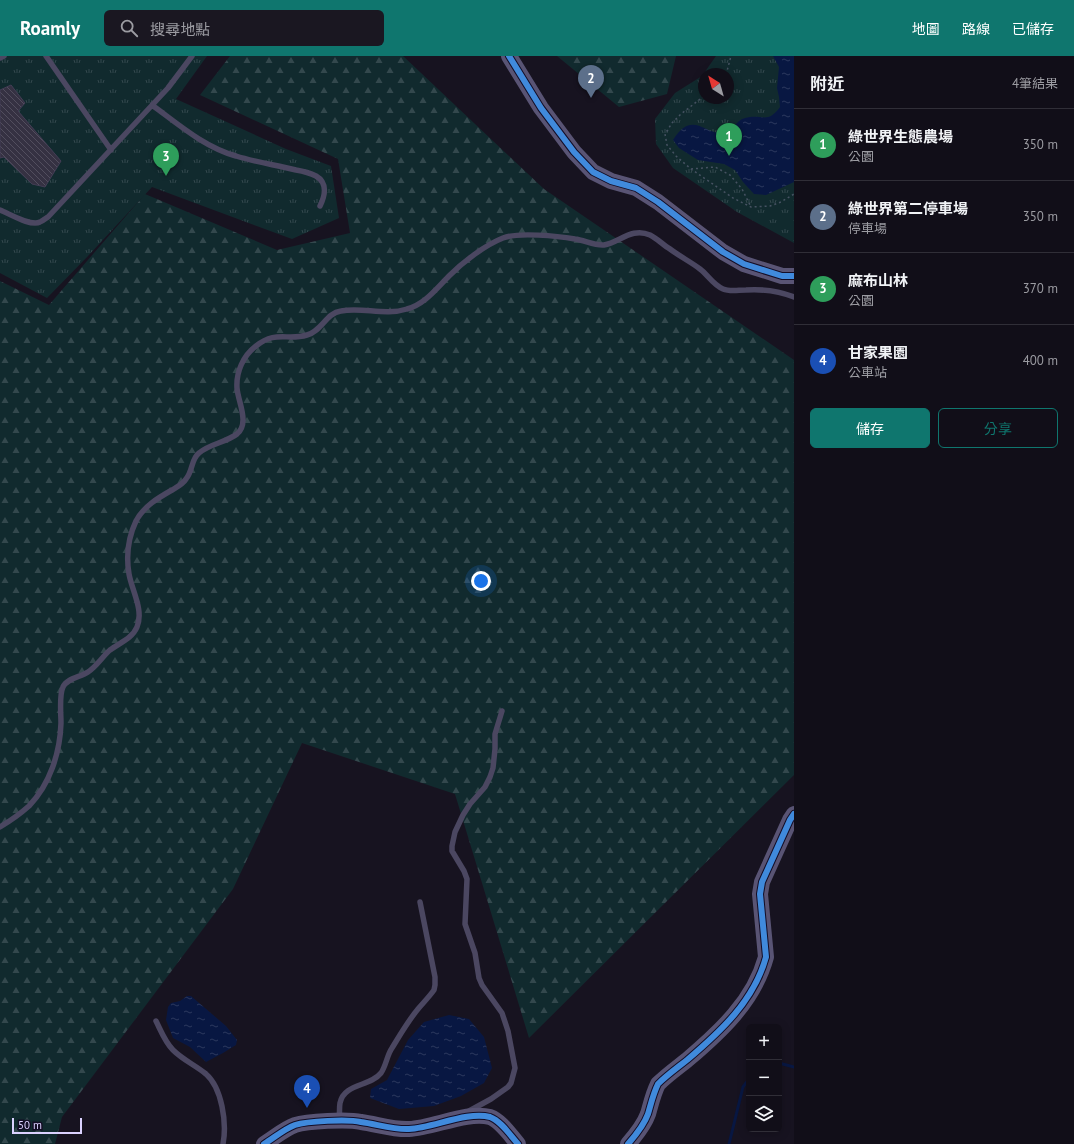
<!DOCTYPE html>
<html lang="zh-TW">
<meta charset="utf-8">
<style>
body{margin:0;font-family:"PT Sans","Noto Sans TC",sans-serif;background:#1a1721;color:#f1f3f6}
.controls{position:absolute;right:12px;bottom:12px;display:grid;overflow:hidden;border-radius:6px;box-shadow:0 2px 10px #0003}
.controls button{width:36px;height:36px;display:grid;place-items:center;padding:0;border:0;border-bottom:1px solid #302e37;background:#110e18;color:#f1f3f6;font:20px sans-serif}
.compass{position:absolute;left:698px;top:12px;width:36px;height:36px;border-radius:50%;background:#110e18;box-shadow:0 2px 10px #0003;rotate:323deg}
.scale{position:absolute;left:12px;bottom:10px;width:70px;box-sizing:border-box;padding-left:4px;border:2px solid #dbd2ff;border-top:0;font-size:11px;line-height:14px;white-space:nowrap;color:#dbd2ff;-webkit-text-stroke:3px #140d26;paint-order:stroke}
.you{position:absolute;left:481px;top:525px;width:14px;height:14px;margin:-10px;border:3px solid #fff;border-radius:50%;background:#1a73e8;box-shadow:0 0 0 6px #1a73e833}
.badge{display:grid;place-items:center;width:26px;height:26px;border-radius:50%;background:#0f766e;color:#fff;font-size:13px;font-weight:700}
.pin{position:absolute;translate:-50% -33px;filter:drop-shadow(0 1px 2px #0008)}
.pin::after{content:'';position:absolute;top:21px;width:14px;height:12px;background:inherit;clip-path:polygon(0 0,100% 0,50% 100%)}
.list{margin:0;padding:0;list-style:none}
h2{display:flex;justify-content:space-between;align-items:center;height:52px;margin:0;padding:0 16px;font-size:17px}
h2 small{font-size:13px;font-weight:400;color:#9c9ca2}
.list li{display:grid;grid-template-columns:26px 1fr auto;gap:12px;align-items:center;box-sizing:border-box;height:72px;padding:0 16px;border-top:1px solid #302e37}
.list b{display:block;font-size:15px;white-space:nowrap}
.list p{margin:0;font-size:13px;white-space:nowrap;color:#9c9ca2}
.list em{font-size:13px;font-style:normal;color:#9c9ca2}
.actions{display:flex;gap:8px;padding:12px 16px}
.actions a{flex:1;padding:9px 0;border:1px solid #0f766e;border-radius:6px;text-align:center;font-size:14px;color:#0f766e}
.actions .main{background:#0f766e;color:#fff}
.icon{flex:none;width:22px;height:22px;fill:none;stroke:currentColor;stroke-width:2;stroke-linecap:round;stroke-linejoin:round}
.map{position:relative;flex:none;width:794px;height:1088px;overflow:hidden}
header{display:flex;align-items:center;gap:24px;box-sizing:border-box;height:56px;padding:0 20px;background:#0f766e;color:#fff}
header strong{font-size:19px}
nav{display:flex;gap:22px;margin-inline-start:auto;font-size:14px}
.search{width:280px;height:36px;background:#1a1721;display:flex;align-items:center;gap:10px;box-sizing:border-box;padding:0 14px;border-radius:6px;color:#9c9ca2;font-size:15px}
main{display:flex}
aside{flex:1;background:#110e18}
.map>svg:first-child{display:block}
</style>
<header>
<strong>Roamly</strong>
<div class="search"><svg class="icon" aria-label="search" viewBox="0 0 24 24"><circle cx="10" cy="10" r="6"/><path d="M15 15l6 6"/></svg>搜尋地點</div>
<nav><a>地圖</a><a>路線</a><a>已儲存</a></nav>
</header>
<main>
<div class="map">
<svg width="794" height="1088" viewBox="0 0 794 1088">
<defs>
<pattern id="forest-firs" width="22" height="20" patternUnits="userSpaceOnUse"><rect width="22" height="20" fill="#112a2e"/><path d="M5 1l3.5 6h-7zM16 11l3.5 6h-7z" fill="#33484d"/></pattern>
<pattern id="park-tufts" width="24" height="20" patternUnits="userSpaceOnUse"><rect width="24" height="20" fill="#112a2e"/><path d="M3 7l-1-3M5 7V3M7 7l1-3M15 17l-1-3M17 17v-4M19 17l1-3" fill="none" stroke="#33484d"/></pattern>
<pattern id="water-ripples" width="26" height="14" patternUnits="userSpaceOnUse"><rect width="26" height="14" fill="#081742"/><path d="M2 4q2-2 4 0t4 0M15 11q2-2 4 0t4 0" fill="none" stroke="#2b385e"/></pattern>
<pattern id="building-back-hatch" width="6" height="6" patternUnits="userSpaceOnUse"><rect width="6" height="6" fill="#353142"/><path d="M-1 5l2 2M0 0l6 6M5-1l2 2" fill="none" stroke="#524e5e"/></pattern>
</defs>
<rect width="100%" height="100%" fill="#171320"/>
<path fill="url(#forest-firs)" d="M 230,0 L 403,0 L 544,133 L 794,304 L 794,719 L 529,982 L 455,738 L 302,687 L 233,833 L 62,1061 L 55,1088 L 0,1088 L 0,225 L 49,249 L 145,138 L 277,194 L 350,177 L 338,103 L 200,39 Z
M 557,0 L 676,0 L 667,38 L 619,51 Z"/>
<path fill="url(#park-tufts)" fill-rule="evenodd" d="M 0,0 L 207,0 L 176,43 L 286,93 L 331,110 L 339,162 L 292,183 L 152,131 L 88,200 L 47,242 L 0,217 Z
M 716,0 L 794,0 L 794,187 L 737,156 L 673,112 L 656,88 L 655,63 L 675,37 L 702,20 ZM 704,18 L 728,18 L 728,42 L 704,42 Z"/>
<path fill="url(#water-ripples)" d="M 773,0 L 794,0 L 794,126 L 766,139 L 754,138 L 743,126 L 735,114 L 724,108 L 698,104 L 679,92 L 673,84 C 693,52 705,81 727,77 C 735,75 735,64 745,62 C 762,57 767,69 780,51 L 779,41 L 777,32 L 779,11 Z
M 187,940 L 191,940 L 226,970 L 237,984 L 236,989 L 223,997 L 206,1006 L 190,991 L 173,982 L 166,964 L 168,951 L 171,947 L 180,945 Z
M 449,959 L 469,963 L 484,981 L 492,1012 L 484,1027 L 461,1040 L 434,1050 L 399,1053 L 370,1042 L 371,1033 L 387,1024 L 408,984 L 424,966 Z"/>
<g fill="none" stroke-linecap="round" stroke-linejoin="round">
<path stroke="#081742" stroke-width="3" d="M 779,1007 L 794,1011
M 729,1088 L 743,1031 L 749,1023"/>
</g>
<path fill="url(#building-back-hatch)" stroke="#433d55" d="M 11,29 L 25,47 L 18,55 L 61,105 L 45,131 L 32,128 L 4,101 L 0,102 L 0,34 Z"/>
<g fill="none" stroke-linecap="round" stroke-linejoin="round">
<path stroke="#465262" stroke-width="1.5" stroke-dasharray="2 3" stroke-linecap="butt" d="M 725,18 L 727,15 L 731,0
M 704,40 L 681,58 L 672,67 L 665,78 L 667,89 L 676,100 L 691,113 L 733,142 L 751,151 L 770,150 L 781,146 L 794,138
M 691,113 L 715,111 L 730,119 L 742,133 L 751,151"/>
<path stroke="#4b4761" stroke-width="5.5" d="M 46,0 L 111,94
M 0,2 L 4,0
M 152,49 C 178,68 204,91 236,100 C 255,106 276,109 296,114 C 302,115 310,117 316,120 C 328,127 325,140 320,150
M 0,154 C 10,158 31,171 40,166 C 43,165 46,162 48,161 L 168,32 L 192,0
M 0,771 C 10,765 20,758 29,750 C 50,728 60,697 61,667 C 61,658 59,639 63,631 C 67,622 81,621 88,616 C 97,610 102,601 110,594 C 119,587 132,583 137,571 C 144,554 132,535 129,518 C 126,500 128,482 136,465 C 144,450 158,442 172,434 C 177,431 183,428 186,423 C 193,415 191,403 199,397 C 209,388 227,386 237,378 C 250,367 238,346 237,332 C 236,316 243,300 256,290 C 276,274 287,285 307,279 C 322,275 326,257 341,255 C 363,251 385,260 407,253 C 425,248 436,233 449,220 C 463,206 485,189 503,182 C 518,176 558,180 575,183 C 584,184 595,190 604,189 C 620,186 632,171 650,179 C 658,183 663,189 670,193 C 679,200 691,206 700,213 C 708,219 713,229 723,233 C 730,236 738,234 746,234 C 762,233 779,235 794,241
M 156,965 C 161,975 165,986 173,994 C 183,1004 195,1009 206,1018 C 222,1032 227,1067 223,1088
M 469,1055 L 491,1043 L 508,1031 L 511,1027 L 515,1012 L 508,975 L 502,957 L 482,929 L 479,922 L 475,897 L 465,868 L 467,823 L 464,815 L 452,795 L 452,790 L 455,776 L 463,759 L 470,748 L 485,731 L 490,721 L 493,712 L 495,693 L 495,678 L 502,655
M 339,1063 C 340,1058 339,1052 340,1047 C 344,1027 370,1031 381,1017 C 386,1010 387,999 392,992 C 400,979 408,965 418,953 C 423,947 429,941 434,934 L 435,929 L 435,921 L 420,846"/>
<path stroke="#595474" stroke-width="16" d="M 509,0 L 541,52 L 574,96 L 593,116 L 611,125 L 636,132 L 658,146 L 723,196 L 744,208 L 782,220 L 794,220
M 264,1088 C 274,1082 284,1073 295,1069 C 307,1065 348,1063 361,1066 C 376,1068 395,1074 409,1073 C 433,1072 467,1055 490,1061 C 501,1065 510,1079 518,1088
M 628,1088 C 635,1080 644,1069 648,1058 C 651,1048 653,1038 658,1028 C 667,1019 677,1012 687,1004 C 720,976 754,945 766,901 L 760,838 L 762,826 L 790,764 L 794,758"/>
<defs>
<path id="cycleway" d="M 509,0 L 541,52 L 574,96 L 593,116 L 611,125 L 636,132 L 658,146 L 723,196 L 744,208 L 782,220 L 794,220
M 264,1088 C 274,1082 284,1073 295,1069 C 307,1065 348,1063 361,1066 C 376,1068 395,1074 409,1073 C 433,1072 467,1055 490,1061 C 501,1065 510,1079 518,1088
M 628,1088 C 635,1080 644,1069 648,1058 C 651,1048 653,1038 658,1028 C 667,1019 677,1012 687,1004 C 720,976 754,945 766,901 L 760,838 L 762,826 L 790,764 L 794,758"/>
</defs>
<use href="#cycleway" stroke="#140d26" stroke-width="8"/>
<use href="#cycleway" stroke="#408adc" stroke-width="6"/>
</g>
</svg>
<div class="controls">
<button>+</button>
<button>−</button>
<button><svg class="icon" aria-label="layers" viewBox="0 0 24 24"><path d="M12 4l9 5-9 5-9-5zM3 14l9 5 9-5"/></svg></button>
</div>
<svg class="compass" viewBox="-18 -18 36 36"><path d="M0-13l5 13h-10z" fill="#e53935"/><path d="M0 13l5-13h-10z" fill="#9c9ca2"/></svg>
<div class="scale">50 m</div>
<div class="you"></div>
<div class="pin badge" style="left:729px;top:100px;background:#2e9e5b">1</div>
<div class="pin badge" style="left:591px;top:42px;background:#5c6f8a">2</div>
<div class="pin badge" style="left:166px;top:120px;background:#2e9e5b">3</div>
<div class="pin badge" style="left:307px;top:1052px;background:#1a4fb4">4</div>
</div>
<aside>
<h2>附近<small>4筆結果</small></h2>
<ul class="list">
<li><span class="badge" style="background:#2e9e5b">1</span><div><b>綠世界生態農場</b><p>公園</p></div><em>350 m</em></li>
<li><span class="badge" style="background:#5c6f8a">2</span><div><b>綠世界第二停車場</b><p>停車場</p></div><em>350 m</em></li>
<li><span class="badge" style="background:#2e9e5b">3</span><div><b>麻布山林</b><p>公園</p></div><em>370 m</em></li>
<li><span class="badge" style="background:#1a4fb4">4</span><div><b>甘家果園</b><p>公車站</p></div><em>400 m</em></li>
</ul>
<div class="actions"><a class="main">儲存</a><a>分享</a></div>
</aside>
</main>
